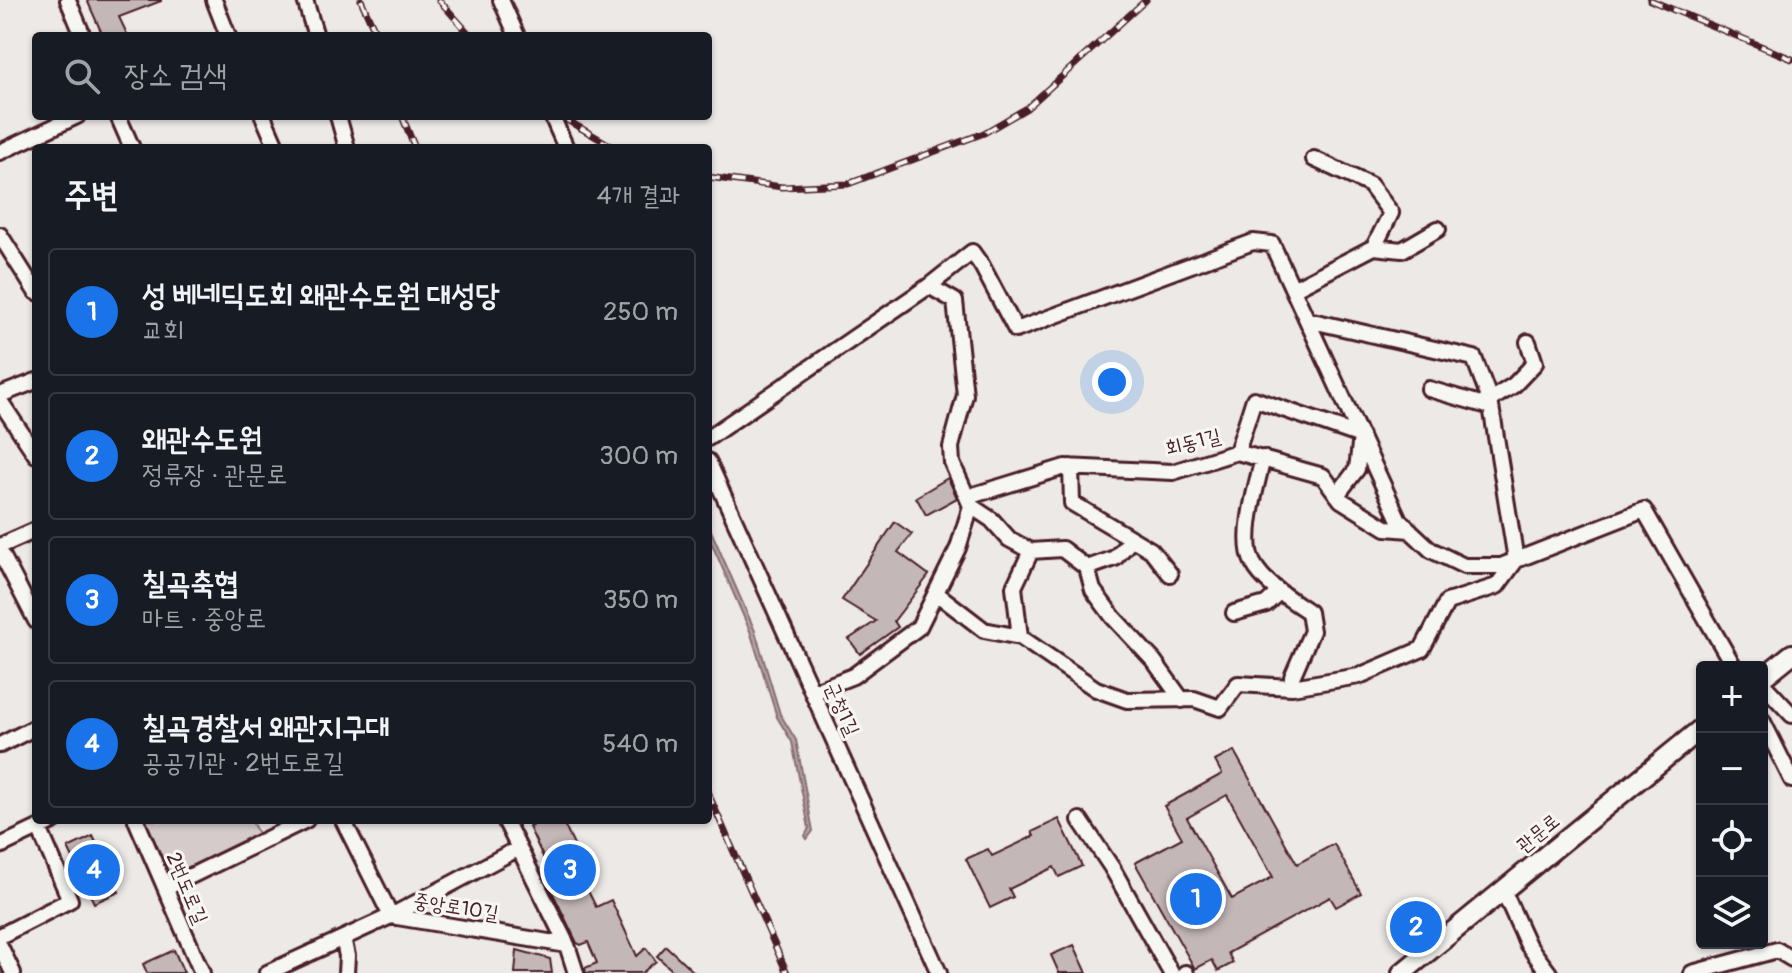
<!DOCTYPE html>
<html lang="ko">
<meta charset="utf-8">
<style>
body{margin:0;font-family:Pangolin,"Poor Story",sans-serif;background:#242831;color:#f1f3f6}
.controls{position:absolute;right:24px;bottom:24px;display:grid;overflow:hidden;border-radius:8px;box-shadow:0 2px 6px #0004}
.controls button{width:72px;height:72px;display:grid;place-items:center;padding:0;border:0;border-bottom:2px solid #363941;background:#171b24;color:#f1f3f6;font:40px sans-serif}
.you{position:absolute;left:1112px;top:382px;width:28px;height:28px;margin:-20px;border:6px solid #fff;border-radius:50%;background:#1a73e8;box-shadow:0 0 0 12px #1a73e833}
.badge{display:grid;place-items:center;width:52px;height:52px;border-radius:50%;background:#1a73e8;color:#fff;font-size:26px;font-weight:700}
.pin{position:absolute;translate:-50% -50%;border:4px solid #fff;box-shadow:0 2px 8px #0006}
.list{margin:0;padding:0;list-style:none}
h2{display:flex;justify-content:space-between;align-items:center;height:104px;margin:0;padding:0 32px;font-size:34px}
h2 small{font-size:26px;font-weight:400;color:#9ea1a6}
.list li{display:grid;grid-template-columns:52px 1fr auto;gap:24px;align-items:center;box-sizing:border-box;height:128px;margin:0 16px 16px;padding:0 16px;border:2px solid #363941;border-radius:8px}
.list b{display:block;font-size:30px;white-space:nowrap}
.list p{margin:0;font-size:26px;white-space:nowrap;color:#9ea1a6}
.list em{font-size:26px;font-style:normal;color:#9ea1a6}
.icon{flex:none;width:44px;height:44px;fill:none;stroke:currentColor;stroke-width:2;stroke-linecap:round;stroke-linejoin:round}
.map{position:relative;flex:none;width:1792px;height:973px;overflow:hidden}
.search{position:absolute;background:#171b24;box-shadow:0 2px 6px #0004;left:32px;top:32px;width:680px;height:88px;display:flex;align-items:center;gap:20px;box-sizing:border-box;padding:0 28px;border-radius:8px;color:#9ea1a6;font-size:30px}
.panel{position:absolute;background:#171b24;box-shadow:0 2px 6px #0004;left:32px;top:144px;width:680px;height:680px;border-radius:8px}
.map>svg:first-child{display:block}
</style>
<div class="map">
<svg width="1792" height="973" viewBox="0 0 1792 973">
<rect width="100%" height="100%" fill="#ece9e6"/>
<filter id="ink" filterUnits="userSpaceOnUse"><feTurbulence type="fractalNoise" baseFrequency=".0125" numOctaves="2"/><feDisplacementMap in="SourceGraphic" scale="16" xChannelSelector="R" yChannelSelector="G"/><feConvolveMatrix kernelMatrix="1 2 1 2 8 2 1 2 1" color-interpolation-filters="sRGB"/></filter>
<g filter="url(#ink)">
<path fill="#d4cbca" stroke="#8f757a" stroke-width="2" d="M 135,820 L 251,820 L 262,841 L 166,888 Z"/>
<path fill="#b1a2a3" stroke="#886e73" stroke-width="2" d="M 708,524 L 755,631 L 780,714 L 796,740 L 813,831 L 807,839 L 805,836 L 809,828 L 792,742 L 777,717 L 750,631 L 708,535 Z"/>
<path fill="#c4b7b7" stroke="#4a1f2b" stroke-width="2" fill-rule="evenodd" d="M 87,0 L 161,0 L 161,1 L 119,17 L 128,36 L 103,36 Z
M 948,478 L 957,498 L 926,515 L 916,497 Z
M 895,522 L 912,534 L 898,552 L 929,575 L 894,621 L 898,627 L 860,654 L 849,639 L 876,621 L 842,600 Z
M 1234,751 L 1297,864 L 1334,844 L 1361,893 L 1336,907 L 1330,897 L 1228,953 L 1233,963 L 1218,971 L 1212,960 L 1195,969 L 1135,863 L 1182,838 L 1164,806 L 1222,774 L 1215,761 ZM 1227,795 L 1273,877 L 1232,899 L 1187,818 Z
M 1059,819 L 1082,866 L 1059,877 L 1054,867 L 1009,889 L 1013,897 L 990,908 L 966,859 L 988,849 L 992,856 L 1034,836 L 1032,832 Z
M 544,820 L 562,820 L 578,854 L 571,857 L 596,907 L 611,900 L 637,956 L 646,948 L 656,961 L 642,973 L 586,973 L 585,968 L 597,963 L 588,942 L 581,945 L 577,943 L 545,877 L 551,874 L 529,827 Z
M 93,836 L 119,892 L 94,903 L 68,848 Z
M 1074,945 L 1087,973 L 1059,973 L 1051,955 Z
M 666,946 L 695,973 L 675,973 L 657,956 Z
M 174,950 L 184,973 L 147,973 L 143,964 Z
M 517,950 L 550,959 L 552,973 L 515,973 Z"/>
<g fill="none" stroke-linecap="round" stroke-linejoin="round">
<defs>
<path id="minor" d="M 68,0 L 83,36
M 214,0 L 228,36
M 305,0 L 316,36
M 501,0 L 517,36
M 118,116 L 132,148
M 263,116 L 277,148
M 338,116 L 347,148
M 552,116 L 566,148
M 0,152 L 77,116
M 0,235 L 36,292
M 1374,247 L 1402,250 L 1438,229
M 929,286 L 972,252 L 982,266 L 1016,330 L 1253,242 L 1272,244 L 1399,520 L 1431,550 L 1464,566 L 1501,566 L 1644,510 L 1734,667
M 1293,289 L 1374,247 L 1391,213 L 1370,185 L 1314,159
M 1429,389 L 1491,407
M 0,395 L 36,381
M 1490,400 L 1514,385 L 1535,363 L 1528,342
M 0,401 L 36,455
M 708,438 L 929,286 L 955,301 L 965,395 L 951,447 L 952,463 L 971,506 L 958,548 L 919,627 L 853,676 L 812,692
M 1237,452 L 1254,399 L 1361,436 L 1357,469 L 1337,495
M 1263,458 C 1257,484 1240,539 1253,563 C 1264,584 1290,599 1309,612 L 1312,631 L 1292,677 L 1292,687
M 708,461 L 939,973
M 1071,467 L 1072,503 L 1151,550 L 1170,574
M 967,497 L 1065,467 L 1173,472 L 1237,452 L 1323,476 L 1341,500 L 1386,528 L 1410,530
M 971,506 L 992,520 L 1009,539 L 1031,551 L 1062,549 L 1087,568 L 1093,590 L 1113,617 L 1154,661 L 1182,700
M 0,546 L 36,530
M 0,551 L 36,621
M 1087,568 L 1115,558 L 1131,540
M 936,593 L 984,630 L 1020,637 L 1096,689 L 1127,700 L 1194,699 L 1220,708 L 1238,684 L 1292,687 L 1359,676 L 1422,649 L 1447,602 L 1497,586 L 1516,560 L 1490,400 L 1474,358 L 1308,320
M 1234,613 L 1266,604 L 1279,592
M 1020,637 L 1014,587 L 1031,551
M 1762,683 L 1792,715
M 1762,720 L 1792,780
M 0,745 L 36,727
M 136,820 L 202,973
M 343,820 L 391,916
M 505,820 L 567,945 L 576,973
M 1080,820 L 1112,868 L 1171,973
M 0,846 L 55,820
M 166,888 L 306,820
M 1503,890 L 1528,945 L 1549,973
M 391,916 L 567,945
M 0,936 L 70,900 L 39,828
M 343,938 L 347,956 L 346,973
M 0,946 L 13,973
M 267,973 L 391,916 L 519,848
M 1185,973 L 1186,973
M 1692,973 L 1777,950 L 1792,959"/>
<path id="major" d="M 1762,678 L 1792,654
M 1402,973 L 1702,728"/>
</defs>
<use href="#minor" stroke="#4a1f2b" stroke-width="20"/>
<use href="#major" stroke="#4a1f2b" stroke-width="24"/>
<use href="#minor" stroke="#f6f6f2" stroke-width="14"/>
<use href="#major" stroke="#f6f6f2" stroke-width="18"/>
<defs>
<path id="rail" d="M 361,0 L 377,36
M 439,0 L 471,36
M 1650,0 L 1792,59
M 402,116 L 415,148
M 560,116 L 615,148
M 708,177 L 782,187 L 848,184 L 984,133 L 1027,108 L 1146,0
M 708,793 L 787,973"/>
</defs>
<use href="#rail" stroke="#4a1f2b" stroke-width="7"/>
<use href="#rail" stroke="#f6f6f2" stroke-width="4" stroke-dasharray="12" stroke-linecap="butt"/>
</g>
</g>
<g text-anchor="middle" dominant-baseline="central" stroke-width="6" stroke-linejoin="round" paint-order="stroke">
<g font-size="20" fill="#4a1f2b" stroke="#f6f6f2">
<text transform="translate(1193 442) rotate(-14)">회동1길</text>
<text transform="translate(842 709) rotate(66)">군청1길</text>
<text transform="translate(1538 833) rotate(-39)">관문로</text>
<text transform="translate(187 888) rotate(67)">2번도로길</text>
<text transform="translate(456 907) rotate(9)">중앙로10길</text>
</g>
</g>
</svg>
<div class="controls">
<button>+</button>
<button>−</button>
<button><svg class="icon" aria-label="locate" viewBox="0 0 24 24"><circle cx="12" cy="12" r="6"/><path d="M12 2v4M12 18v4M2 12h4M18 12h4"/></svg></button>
<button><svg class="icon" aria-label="layers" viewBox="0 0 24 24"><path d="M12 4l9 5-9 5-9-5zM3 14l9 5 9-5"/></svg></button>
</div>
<div class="you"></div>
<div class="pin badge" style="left:1196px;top:899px">1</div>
<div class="pin badge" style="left:1416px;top:927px">2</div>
<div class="pin badge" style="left:570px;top:870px">3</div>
<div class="pin badge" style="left:94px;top:870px">4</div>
<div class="search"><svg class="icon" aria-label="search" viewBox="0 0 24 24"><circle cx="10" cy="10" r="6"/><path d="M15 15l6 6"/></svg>장소 검색</div>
<section class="panel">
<h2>주변<small>4개 결과</small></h2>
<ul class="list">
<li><span class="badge">1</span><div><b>성 베네딕도회 왜관수도원 대성당</b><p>교회</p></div><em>250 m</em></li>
<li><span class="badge">2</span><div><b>왜관수도원</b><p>정류장 · 관문로</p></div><em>300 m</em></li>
<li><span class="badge">3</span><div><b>칠곡축협</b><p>마트 · 중앙로</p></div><em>350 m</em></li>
<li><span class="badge">4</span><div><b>칠곡경찰서 왜관지구대</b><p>공공기관 · 2번도로길</p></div><em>540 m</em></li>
</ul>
</section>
</div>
